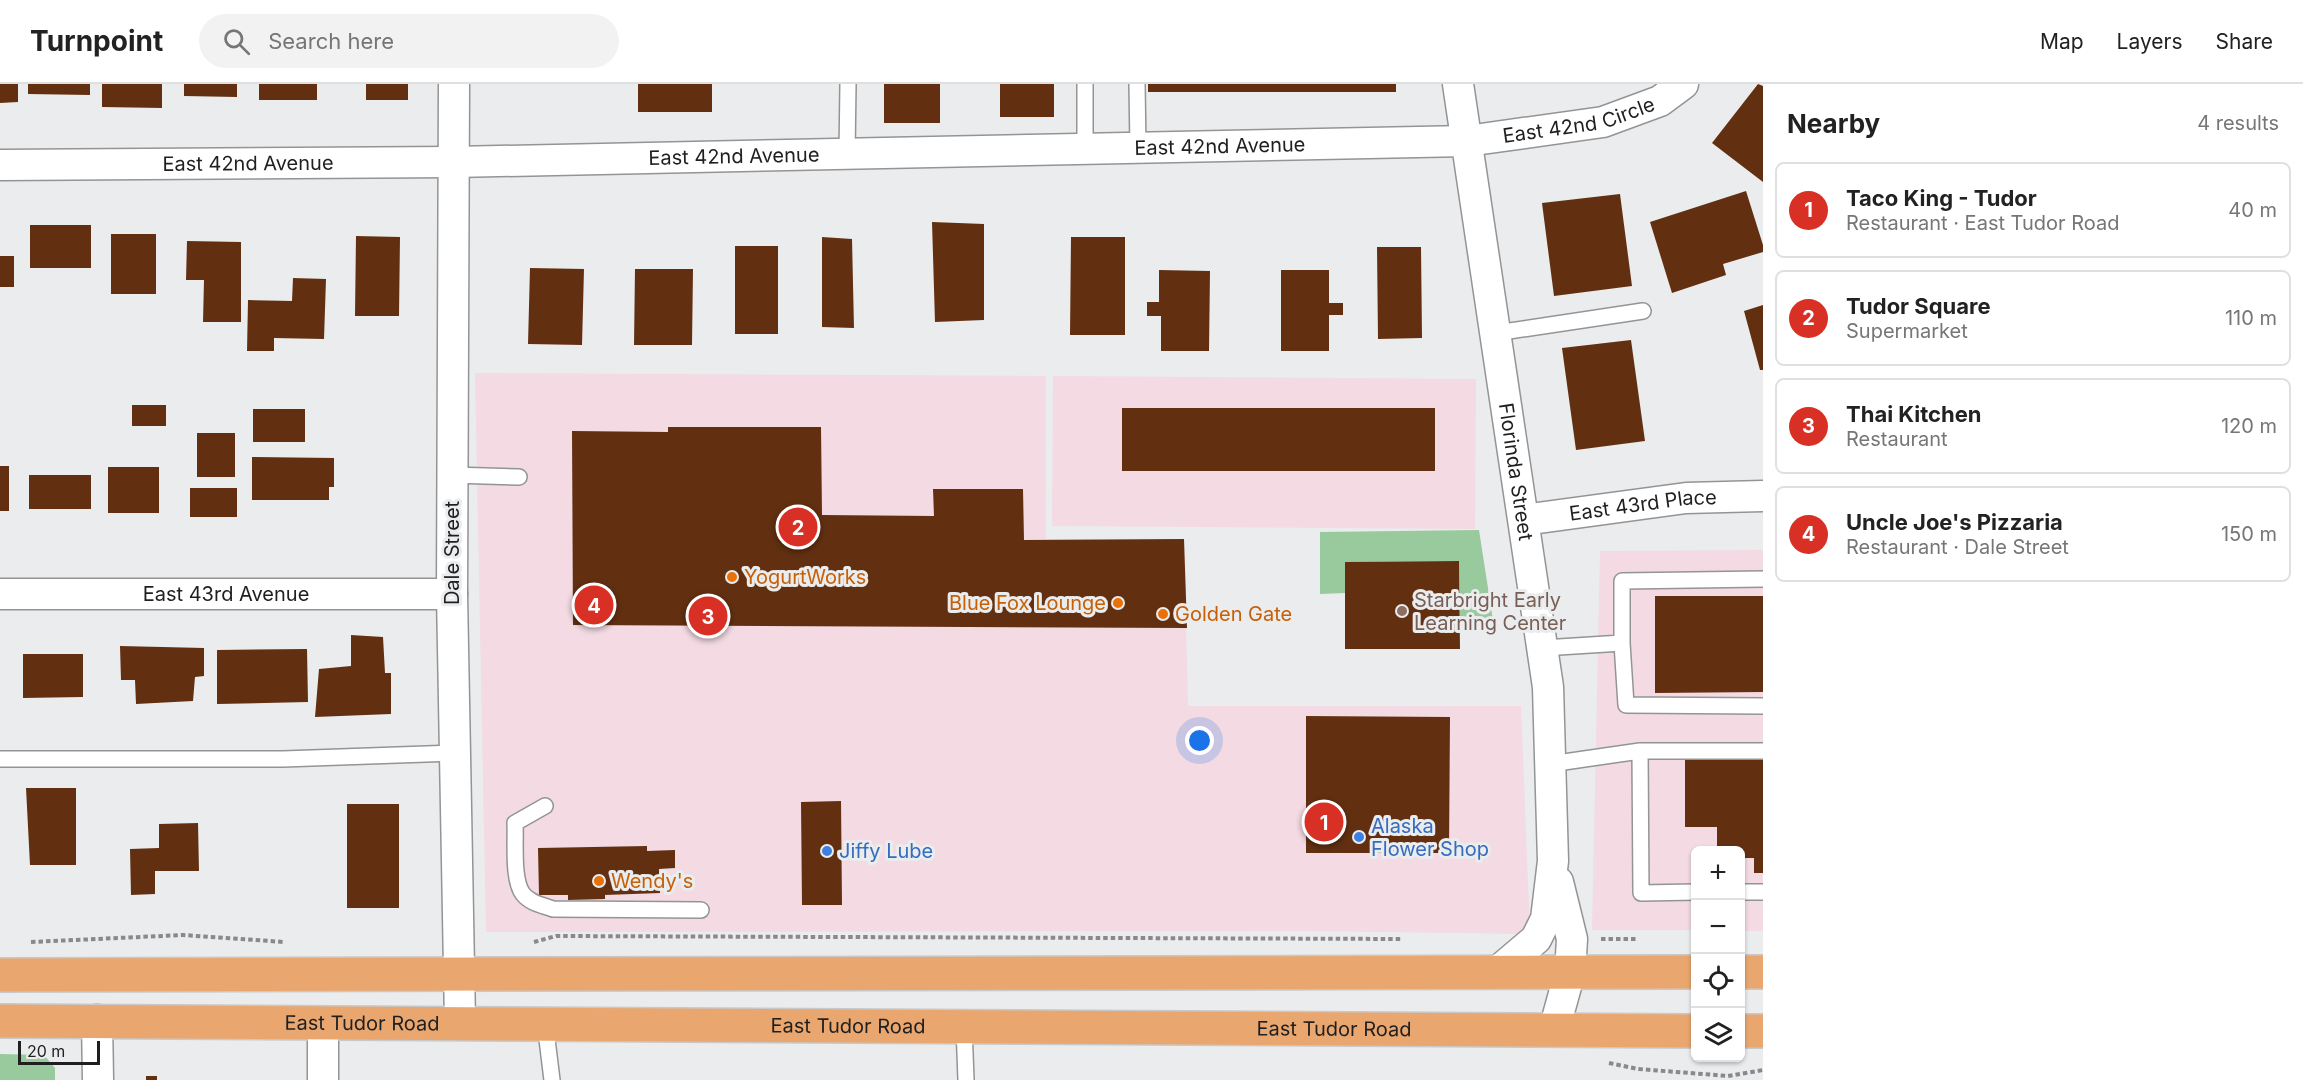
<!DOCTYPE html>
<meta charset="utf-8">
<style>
body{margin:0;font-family:Inter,sans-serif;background:#f2f2f2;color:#222}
.controls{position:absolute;right:18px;bottom:18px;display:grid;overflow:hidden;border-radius:9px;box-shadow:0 2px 4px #0004}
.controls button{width:54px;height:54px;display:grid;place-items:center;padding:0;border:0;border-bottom:2px solid #e0e0e0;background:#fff;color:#222;font:30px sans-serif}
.scale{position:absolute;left:18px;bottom:15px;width:82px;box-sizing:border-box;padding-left:6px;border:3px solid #1f1f20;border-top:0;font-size:16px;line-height:21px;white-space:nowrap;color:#1f1f20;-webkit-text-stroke:4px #eaecee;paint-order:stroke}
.you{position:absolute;left:1200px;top:657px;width:21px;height:21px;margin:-15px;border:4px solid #fff;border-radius:50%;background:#1a73e8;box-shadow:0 0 0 9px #1a73e833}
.badge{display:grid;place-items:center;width:39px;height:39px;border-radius:50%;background:#d93025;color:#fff;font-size:20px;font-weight:700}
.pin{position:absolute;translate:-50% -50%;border:3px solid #fff;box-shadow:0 2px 6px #0006}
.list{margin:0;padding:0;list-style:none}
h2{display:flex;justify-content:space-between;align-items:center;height:78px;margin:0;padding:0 24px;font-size:26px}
h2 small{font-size:20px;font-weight:400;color:#767676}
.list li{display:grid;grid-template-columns:39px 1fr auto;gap:18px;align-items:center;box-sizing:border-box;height:96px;margin:0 12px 12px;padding:0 12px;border:2px solid #e0e0e0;border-radius:9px}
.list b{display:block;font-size:22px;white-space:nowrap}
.list p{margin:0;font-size:20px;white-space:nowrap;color:#767676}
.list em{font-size:20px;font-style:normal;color:#767676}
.icon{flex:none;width:33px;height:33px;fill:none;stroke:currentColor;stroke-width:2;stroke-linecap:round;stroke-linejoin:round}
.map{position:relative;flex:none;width:1763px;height:996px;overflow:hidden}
header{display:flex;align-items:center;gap:36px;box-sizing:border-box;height:84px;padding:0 30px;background:#fff;border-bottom:2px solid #e0e0e0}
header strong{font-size:28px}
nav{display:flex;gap:33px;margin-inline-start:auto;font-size:21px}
.search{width:420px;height:54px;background:#f2f2f2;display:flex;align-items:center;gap:15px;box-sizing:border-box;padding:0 21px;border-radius:33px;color:#767676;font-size:22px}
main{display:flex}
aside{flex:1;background:#fff}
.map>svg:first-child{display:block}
</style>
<header>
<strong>Turnpoint</strong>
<div class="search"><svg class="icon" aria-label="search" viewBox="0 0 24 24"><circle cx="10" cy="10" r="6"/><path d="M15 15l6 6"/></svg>Search here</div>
<nav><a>Map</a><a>Layers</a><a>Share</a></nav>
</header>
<main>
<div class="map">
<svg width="1763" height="996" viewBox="0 0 1763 996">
<rect width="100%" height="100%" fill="#eaecee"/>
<path fill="#f3dae3" d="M 475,289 L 1046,292 L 1046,455 L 1184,455 L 1188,622 L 1521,622 L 1530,850 L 1314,847 L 486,848 Z
M 1053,292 L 1476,295 L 1475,445 L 1052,442 Z
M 1763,466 L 1763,847 L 1741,847 L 1740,766 L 1696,766 L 1695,846 L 1592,846 L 1600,467 Z"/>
<path fill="#98ca9d" d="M 1479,446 L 1494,543 L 1460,545 L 1459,477 L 1345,478 L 1345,509 L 1320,510 L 1320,448 Z
M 0,970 L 44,971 L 55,984 L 55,996 L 0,996 Z"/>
<path fill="#623011" d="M 0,0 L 18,0 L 18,18 L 0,19 Z
M 28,0 L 90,0 L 90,11 L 28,10 Z
M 102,0 L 162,0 L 162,24 L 102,23 Z
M 184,0 L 237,0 L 237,13 L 184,12 Z
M 259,0 L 317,0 L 317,16 L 259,16 Z
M 366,0 L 408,0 L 408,16 L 366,16 Z
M 638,0 L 712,0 L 712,28 L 638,28 Z
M 884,0 L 940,0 L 940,39 L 884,39 Z
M 1000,0 L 1054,0 L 1054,33 L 1000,33 Z
M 1148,0 L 1396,0 L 1396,8 L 1148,8 Z
M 1758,0 L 1763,2 L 1763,98 L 1712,59 Z
M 1746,107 L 1763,161 L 1763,168 L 1723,180 L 1726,191 L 1672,209 L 1650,138 Z
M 1620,110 L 1632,202 L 1554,212 L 1542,119 Z
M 932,138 L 984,140 L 984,236 L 935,238 Z
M 30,141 L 91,141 L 91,184 L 30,184 Z
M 111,150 L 156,150 L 156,210 L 111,210 Z
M 356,152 L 400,153 L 399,232 L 355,232 Z
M 822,153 L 852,155 L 854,244 L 822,243 Z
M 1071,153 L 1125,153 L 1125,251 L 1070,251 Z
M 187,157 L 241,158 L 241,238 L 203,238 L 204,196 L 186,196 Z
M 735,162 L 778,162 L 778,250 L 735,250 Z
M 1377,163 L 1421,163 L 1422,254 L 1378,255 Z
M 0,172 L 14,172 L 14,203 L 0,203 Z
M 530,184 L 584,185 L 582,261 L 528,260 Z
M 635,185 L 693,185 L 692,261 L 634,261 Z
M 1159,186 L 1210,187 L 1209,267 L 1161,267 L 1161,232 L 1147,232 L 1147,218 L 1159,218 Z
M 1281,186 L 1329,186 L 1329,219 L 1343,219 L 1343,231 L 1329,231 L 1329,267 L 1281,267 Z
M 293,194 L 326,195 L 324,255 L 274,254 L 274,267 L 247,267 L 248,216 L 292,217 Z
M 1763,221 L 1763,286 L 1760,286 L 1744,227 Z
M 1631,256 L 1645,357 L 1576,366 L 1562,264 Z
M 132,321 L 166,321 L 166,342 L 132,342 Z
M 1122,324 L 1435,324 L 1435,387 L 1122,387 Z
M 253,325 L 305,325 L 305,358 L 253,358 Z
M 668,343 L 821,343 L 822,431 L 934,432 L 933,405 L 1023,405 L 1024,456 L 1184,455 L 1187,544 L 573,541 L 572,347 L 668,348 Z
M 197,349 L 235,349 L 235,393 L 197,393 Z
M 252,373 L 334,374 L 334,403 L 329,403 L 329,416 L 252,416 Z
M 0,382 L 9,382 L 9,427 L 0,427 Z
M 108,383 L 159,383 L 159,429 L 108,429 Z
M 29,391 L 91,391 L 91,425 L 29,425 Z
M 190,404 L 237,404 L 237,433 L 190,433 Z
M 1459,477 L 1460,565 L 1345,565 L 1345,478 Z
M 1655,512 L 1763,512 L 1763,608 L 1655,609 Z
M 351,551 L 383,553 L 385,589 L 391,589 L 391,630 L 315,633 L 319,585 L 351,582 Z
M 120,562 L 204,564 L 204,592 L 195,593 L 193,617 L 136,620 L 135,596 L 121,596 Z
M 307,565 L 308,618 L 217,620 L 217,566 Z
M 23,570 L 83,570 L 83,613 L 23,614 Z
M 1306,632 L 1450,633 L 1449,769 L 1306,769 Z
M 1685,673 L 1763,673 L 1763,789 L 1754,789 L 1754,774 L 1740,774 L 1740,766 L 1717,766 L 1717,743 L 1685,743 Z
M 26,704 L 76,704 L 76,781 L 30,781 Z
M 841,717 L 842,821 L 802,821 L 801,718 Z
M 347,720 L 399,720 L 399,824 L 347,824 Z
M 198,739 L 199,787 L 155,787 L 155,810 L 131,811 L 130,765 L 159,764 L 159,740 Z
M 647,762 L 647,767 L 675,766 L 675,784 L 659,785 L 660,809 L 605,811 L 605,815 L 568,816 L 568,811 L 539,811 L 538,764 Z
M 146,992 L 157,992 L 157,996 L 146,996 Z"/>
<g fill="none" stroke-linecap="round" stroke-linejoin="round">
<defs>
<path id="service" d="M 1137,0 L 1138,64
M 1085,65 L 1085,0
M 847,70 L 848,0
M 1496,249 L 1643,227
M 452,391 L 519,393
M 1622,559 L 1622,497 L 1763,495
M 1543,564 L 1622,559 L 1626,621 L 1763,622
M 1640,667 L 1641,809 L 1696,808
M 0,675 L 283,675 L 455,669
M 1550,680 L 1640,667 L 1763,667
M 545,722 L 515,739 C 516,757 512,796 523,810 C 530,819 542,821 553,825 L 701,826
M 1740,808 L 1763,808
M 545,939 L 552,996
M 964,942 L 966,996"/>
<g id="minor">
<path d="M 454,0 L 452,510 L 460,938"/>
<path id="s1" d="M 1458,0 L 1548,603 L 1553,777 L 1546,835 L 1536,855 L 1497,888"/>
<path id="s2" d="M 0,81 L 454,78 L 1467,57 L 1603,38 L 1660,17 L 1683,0"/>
<path id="s3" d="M 1524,436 L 1686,414 L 1763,412"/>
<path id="s4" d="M 0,510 L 452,510"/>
<path d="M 97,936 L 98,996"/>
<path d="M 323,938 L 323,996"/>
<path d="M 1554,946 L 1570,888 L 1572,855 L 1558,798"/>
</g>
<g id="primary">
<path d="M 1740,888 L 1763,888"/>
<path d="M 0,891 L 1696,888"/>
<path id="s5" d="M 0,937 L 1696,947"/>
<path d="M 1740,947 L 1763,947"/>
</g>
</defs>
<use href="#service" stroke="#939496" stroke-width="18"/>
<use href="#minor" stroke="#939496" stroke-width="33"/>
<use href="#primary" stroke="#c9c9c9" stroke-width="36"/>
<path stroke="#88898b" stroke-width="4" stroke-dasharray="4.5 3" stroke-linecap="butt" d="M 1601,855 L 1638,855
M 31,858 L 183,851 L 284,858
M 534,858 L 556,852 L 1401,855
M 1609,979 L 1638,985 L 1728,992 L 1763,986"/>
<use href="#service" stroke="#fff" stroke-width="15"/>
<use href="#minor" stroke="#fff" stroke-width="30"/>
<use href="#primary" stroke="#e9a76f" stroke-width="33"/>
</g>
<g fill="#e8710a" stroke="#eaecee" stroke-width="2">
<circle cx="732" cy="493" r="6"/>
<circle cx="1118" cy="519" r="6"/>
<circle cx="1163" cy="530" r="6"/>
<circle cx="599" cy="797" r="6"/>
</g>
<circle fill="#8d6e63" stroke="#eaecee" stroke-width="2" cx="1402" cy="527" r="6"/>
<g fill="#3f7fe0" stroke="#eaecee" stroke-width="2">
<circle cx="1359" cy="753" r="6"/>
<circle cx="827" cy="767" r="6"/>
</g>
<g text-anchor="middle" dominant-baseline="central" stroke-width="6" stroke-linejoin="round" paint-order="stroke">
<g font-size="20" fill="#1f1f20" stroke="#eaecee">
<text stroke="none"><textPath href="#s2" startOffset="1581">East 42nd Circle</textPath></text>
<text stroke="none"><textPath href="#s2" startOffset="1220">East 42nd Avenue</textPath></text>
<text stroke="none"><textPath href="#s2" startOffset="734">East 42nd Avenue</textPath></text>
<text stroke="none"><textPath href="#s2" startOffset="248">East 42nd Avenue</textPath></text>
<text stroke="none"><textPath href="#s1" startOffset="392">Florinda Street</textPath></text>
<text stroke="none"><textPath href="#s3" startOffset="120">East 43rd Place</textPath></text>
<text transform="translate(452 469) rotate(-90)">Dale Street</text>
<text stroke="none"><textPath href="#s4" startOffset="226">East 43rd Avenue</textPath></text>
<text stroke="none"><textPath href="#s5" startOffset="362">East Tudor Road</textPath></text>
<text stroke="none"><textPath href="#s5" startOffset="848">East Tudor Road</textPath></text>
<text stroke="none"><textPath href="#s5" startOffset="1334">East Tudor Road</textPath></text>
</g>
<g font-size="20" fill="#c56008" stroke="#eaecee" text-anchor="start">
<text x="744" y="493">YogurtWorks</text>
<text x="1106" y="519" text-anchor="end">Blue Fox Lounge</text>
<text x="1175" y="530">Golden Gate</text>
<text x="611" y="797">Wendy's</text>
</g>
<g font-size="20" fill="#785e54" stroke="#eaecee" text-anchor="start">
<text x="1414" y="516">Starbright Early<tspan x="1414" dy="23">Learning Center</tspan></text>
</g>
<g font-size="20" fill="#366cbe" stroke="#eaecee" text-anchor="start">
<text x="1371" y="742">Alaska<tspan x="1371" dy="23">Flower Shop</tspan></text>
<text x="839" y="767">Jiffy Lube</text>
</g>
</g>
</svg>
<div class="controls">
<button>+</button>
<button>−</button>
<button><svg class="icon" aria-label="locate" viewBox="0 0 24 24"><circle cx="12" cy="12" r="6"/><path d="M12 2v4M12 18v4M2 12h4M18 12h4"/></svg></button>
<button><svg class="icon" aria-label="layers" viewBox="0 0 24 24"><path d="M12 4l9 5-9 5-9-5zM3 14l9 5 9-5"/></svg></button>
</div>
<div class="scale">20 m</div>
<div class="you"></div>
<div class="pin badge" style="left:1324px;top:738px">1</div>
<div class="pin badge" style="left:798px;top:443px">2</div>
<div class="pin badge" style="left:708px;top:532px">3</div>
<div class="pin badge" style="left:594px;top:521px">4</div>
</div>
<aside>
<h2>Nearby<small>4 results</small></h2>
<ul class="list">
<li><span class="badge">1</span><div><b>Taco King - Tudor</b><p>Restaurant · East Tudor Road</p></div><em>40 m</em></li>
<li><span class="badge">2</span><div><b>Tudor Square</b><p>Supermarket</p></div><em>110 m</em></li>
<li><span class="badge">3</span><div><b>Thai Kitchen</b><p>Restaurant</p></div><em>120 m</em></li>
<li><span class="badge">4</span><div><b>Uncle Joe's Pizzaria</b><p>Restaurant · Dale Street</p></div><em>150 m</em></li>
</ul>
</aside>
</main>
